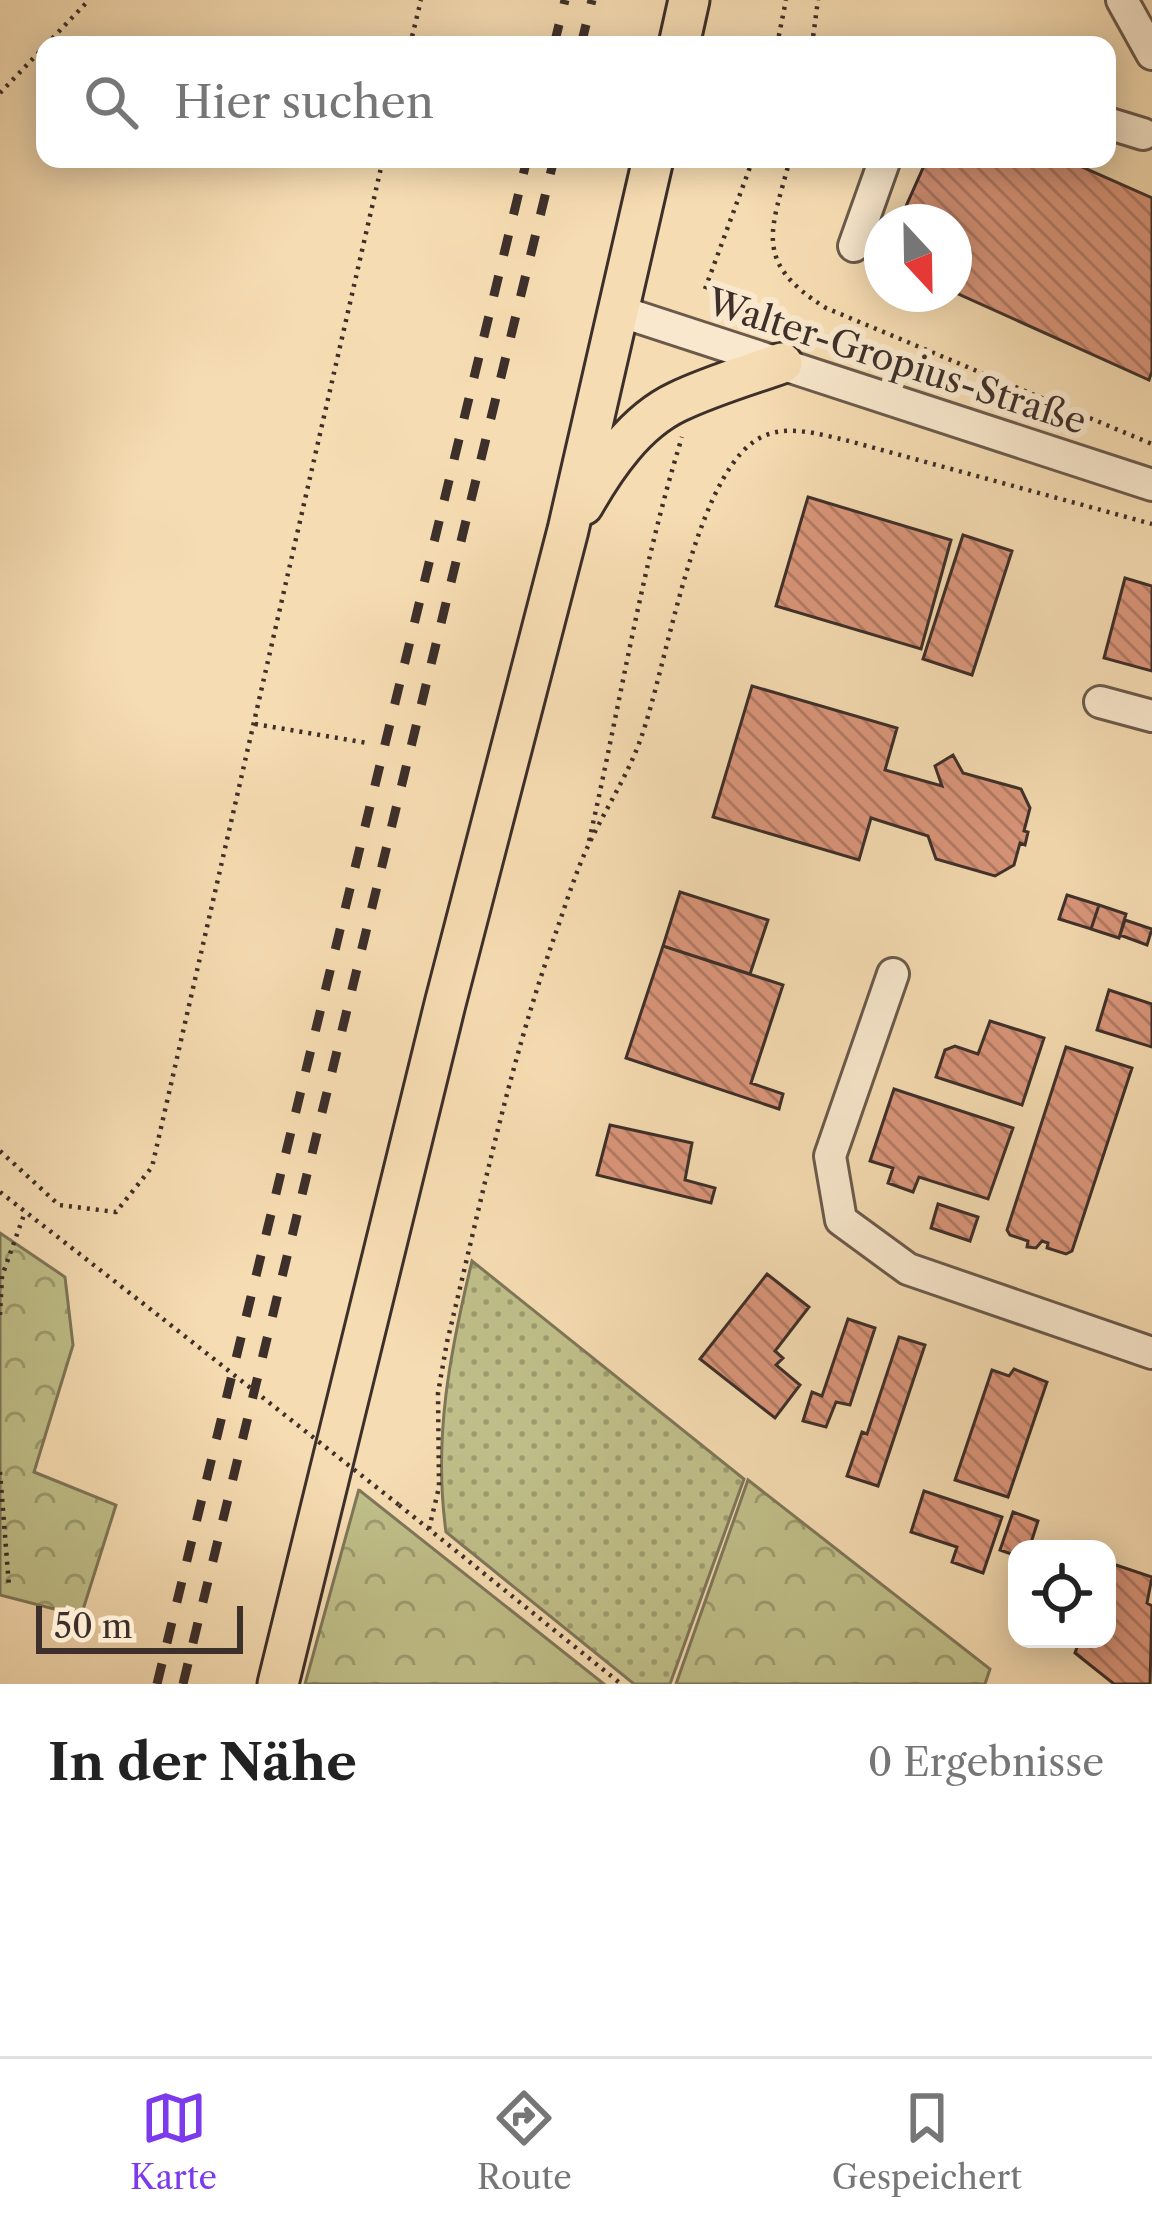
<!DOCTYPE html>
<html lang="de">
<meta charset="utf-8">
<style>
body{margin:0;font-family:"Libre Caslon Text",serif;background:#f6f6f6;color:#222}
.controls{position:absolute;right:36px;bottom:36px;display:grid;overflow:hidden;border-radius:24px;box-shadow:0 6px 30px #0003}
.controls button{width:108px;height:108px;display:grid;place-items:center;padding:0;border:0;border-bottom:3px solid #e0e0e0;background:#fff;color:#222;font:60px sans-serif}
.compass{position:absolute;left:864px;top:204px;width:108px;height:108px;border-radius:50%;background:#fff;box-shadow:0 6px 30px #0003;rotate:158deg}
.scale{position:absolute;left:36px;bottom:30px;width:207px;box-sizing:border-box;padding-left:12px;border:6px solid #3d2f2a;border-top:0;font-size:33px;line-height:42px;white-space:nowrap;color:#3d2f2a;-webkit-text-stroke:9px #f9e8cd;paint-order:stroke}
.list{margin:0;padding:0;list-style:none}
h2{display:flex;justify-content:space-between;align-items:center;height:156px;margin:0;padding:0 48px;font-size:51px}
h2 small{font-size:39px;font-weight:400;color:#767676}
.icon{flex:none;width:66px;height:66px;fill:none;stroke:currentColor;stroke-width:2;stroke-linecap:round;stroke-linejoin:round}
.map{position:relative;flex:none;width:1152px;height:1684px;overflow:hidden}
.search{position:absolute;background:#fff;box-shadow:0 6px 30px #0003;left:36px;right:36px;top:36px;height:132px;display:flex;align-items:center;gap:30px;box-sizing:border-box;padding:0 42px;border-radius:24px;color:#767676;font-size:45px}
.sheet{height:372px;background:#fff}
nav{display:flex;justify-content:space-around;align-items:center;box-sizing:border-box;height:168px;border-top:3px solid #e0e0e0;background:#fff;font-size:33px;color:#767676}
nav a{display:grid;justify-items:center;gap:6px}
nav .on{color:#7c3aed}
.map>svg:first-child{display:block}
</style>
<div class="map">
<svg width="1152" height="1684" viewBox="0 0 1152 1684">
<defs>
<pattern id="grass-dots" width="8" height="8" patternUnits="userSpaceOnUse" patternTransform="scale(3)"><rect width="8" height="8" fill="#c0bf89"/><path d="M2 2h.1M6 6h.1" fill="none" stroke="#9d9c70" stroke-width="1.8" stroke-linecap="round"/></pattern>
<pattern id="forest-crowns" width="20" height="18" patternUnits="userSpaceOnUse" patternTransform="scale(3)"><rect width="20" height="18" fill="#c0bf89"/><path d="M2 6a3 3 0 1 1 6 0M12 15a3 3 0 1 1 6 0" fill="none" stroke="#9d9c70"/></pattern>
<pattern id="building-back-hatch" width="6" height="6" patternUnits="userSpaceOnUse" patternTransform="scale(3)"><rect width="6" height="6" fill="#db967b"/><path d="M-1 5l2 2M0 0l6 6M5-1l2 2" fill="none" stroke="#b37b65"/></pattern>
</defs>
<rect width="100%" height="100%" fill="#f6dcb2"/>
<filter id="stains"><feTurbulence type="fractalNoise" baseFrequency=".00167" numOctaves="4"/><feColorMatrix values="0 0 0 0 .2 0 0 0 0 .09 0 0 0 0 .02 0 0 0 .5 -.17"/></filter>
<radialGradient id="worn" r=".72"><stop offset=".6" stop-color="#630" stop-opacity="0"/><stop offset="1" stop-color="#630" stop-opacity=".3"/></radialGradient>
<path fill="url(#grass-dots)" stroke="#7e775a" stroke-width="3" d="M 472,1261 L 744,1479 L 670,1684 L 634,1684 L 446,1532 C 433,1438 450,1352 472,1261 Z"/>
<path fill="url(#forest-crowns)" stroke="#7e775a" stroke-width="3" d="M 0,1233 L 65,1277 L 73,1345 L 34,1472 L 116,1505 L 81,1616 L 0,1595 Z
M 748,1480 L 990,1669 L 985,1684 L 676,1684 Z
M 359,1489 L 359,1490 L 604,1684 L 305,1684 Z"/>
<path fill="url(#building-back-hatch)" stroke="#3d2f2a" stroke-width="3" d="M 927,159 L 1064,159 L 1152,198 L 1152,371 L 1149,380 L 954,292 L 954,222 L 899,222 Z
M 808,497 L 951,540 L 921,649 L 776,606 Z
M 963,535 L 1012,551 L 972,675 L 923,659 Z
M 1125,578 L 1152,586 L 1152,671 L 1104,658 Z
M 752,686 L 897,728 L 885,770 L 942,786 L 935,766 L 953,755 L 963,773 L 1021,789 L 1030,808 L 1024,831 L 1028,832 L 1025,845 L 1020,843 L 1014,865 L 995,876 L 936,859 L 928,836 L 871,818 L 859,860 L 713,817 Z
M 680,892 L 768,920 L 750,974 L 663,946 Z
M 1067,895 L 1099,905 L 1091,929 L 1059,919 Z
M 1099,905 L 1126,914 L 1119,938 L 1091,929 Z
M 1125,920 L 1152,929 L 1147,945 L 1120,935 Z
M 663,946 L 783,985 L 751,1083 L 783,1094 L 779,1109 L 626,1058 Z
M 1109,990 L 1152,1004 L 1152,1047 L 1097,1030 Z
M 990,1021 L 1044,1038 L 1022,1105 L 936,1077 L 945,1050 L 955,1046 L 978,1054 Z
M 1066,1047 L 1132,1068 L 1072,1251 L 1066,1254 L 1047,1248 L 1048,1243 L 1042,1241 L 1036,1248 L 1027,1247 L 1028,1241 L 1010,1235 L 1007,1230 Z
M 894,1089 L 1013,1128 L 988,1199 L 919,1177 L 913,1192 L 888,1183 L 893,1168 L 870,1161 Z
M 610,1125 L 692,1143 L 685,1180 L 715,1188 L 711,1203 L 597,1175 Z
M 938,1204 L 978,1217 L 970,1241 L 931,1228 Z
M 767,1274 L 809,1307 L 775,1351 L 783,1358 L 776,1365 L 800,1385 L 775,1418 L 700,1359 Z
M 848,1319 L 875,1328 L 850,1405 L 836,1402 L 826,1427 L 803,1421 L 812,1392 L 822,1396 Z
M 899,1337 L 925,1345 L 878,1486 L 847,1476 L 862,1432 L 867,1434 Z
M 1014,1369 L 1047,1382 L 1008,1497 L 955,1480 L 992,1370 L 1009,1376 Z
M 924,1491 L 1002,1517 L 983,1573 L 952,1562 L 957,1547 L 911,1532 Z
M 1013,1512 L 1038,1521 L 1029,1549 L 1017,1549 L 1017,1556 L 1000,1550 Z
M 1107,1562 L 1152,1577 L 1147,1603 L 1152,1606 L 1150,1684 L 1114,1684 L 1075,1653 L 1080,1639 L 1107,1639 Z"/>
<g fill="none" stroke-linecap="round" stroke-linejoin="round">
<defs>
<path id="minor" d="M 1122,0 L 1152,54
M 1107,123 L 1143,134
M 854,246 L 885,159
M 619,311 L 1152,485
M 1100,702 L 1152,716
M 893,974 L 830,1156 L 841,1220 L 908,1269 L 1152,1353"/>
<path id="major" d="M 679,45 L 689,0
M 583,505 C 605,466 635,422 677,402 C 710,386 748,375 782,363
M 278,1684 L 445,1004 L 568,530 L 653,159"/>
</defs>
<use href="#minor" stroke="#6b5a4c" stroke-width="36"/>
<use href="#major" stroke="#3d2f2a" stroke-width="45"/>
<path stroke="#3d2f2a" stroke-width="4.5" stroke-dasharray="3 6" stroke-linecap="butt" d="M 46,45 L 89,0
M 410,45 L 421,0
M 777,45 L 786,0
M 812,45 L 818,0
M 0,93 L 45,46
M 790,159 C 771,231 752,262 826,308 L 1152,444
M 705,289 L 753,159
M 255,724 L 367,743
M 589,841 C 620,706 641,569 682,437
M 0,1151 L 59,1205 L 116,1212 L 152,1167 L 383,159
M 0,1192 L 163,1319
M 0,1315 L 2,1276 L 25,1212
M 0,1472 L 9,1586
M 399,1505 L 621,1684
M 429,1529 L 439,1487 L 438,1393 L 447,1342 C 480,1207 508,1069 554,938 C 565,907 575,873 589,844 C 606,808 628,775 641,738 C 667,665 693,488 752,443 C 780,421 818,434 849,441 L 1152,524"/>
<use href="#minor" stroke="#f9e8cd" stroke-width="30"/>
<use href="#major" stroke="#f6dcb2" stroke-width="39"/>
<path stroke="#3d2f2a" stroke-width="9" stroke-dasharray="21 21" stroke-linecap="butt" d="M 554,45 L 565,0
M 581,45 L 592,0
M 157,1684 L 527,159
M 183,1684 L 554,159"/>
<path stroke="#3d2f2a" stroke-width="4.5" stroke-dasharray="3 6" stroke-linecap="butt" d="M 163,1319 L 399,1505"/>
</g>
<g text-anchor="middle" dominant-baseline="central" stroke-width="12" stroke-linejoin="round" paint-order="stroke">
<g font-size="36" fill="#3d2f2a" stroke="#f9e8cd">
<text transform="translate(897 361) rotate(18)">Walter-Gropius-Straße</text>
</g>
</g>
<rect width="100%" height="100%" filter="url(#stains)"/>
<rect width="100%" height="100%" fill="url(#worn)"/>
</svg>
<div class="controls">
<button><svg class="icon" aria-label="locate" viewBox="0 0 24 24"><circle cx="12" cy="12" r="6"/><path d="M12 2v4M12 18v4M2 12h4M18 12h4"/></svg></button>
</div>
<svg class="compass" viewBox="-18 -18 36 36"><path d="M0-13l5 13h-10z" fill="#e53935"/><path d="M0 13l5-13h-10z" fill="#767676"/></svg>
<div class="scale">50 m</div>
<div class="search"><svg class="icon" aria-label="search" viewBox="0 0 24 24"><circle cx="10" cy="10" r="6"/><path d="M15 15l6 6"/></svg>Hier suchen</div>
</div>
<section class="sheet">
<h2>In der Nähe<small>0 Ergebnisse</small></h2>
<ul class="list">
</ul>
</section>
<nav>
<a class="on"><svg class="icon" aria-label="map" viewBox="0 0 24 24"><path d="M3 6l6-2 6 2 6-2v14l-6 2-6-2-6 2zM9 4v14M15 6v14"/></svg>Karte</a>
<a><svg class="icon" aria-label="directions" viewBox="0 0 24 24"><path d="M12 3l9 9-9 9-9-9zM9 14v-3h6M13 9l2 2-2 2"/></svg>Route</a>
<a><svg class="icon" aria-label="saved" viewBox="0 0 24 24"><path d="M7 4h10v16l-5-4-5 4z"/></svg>Gespeichert</a>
</nav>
